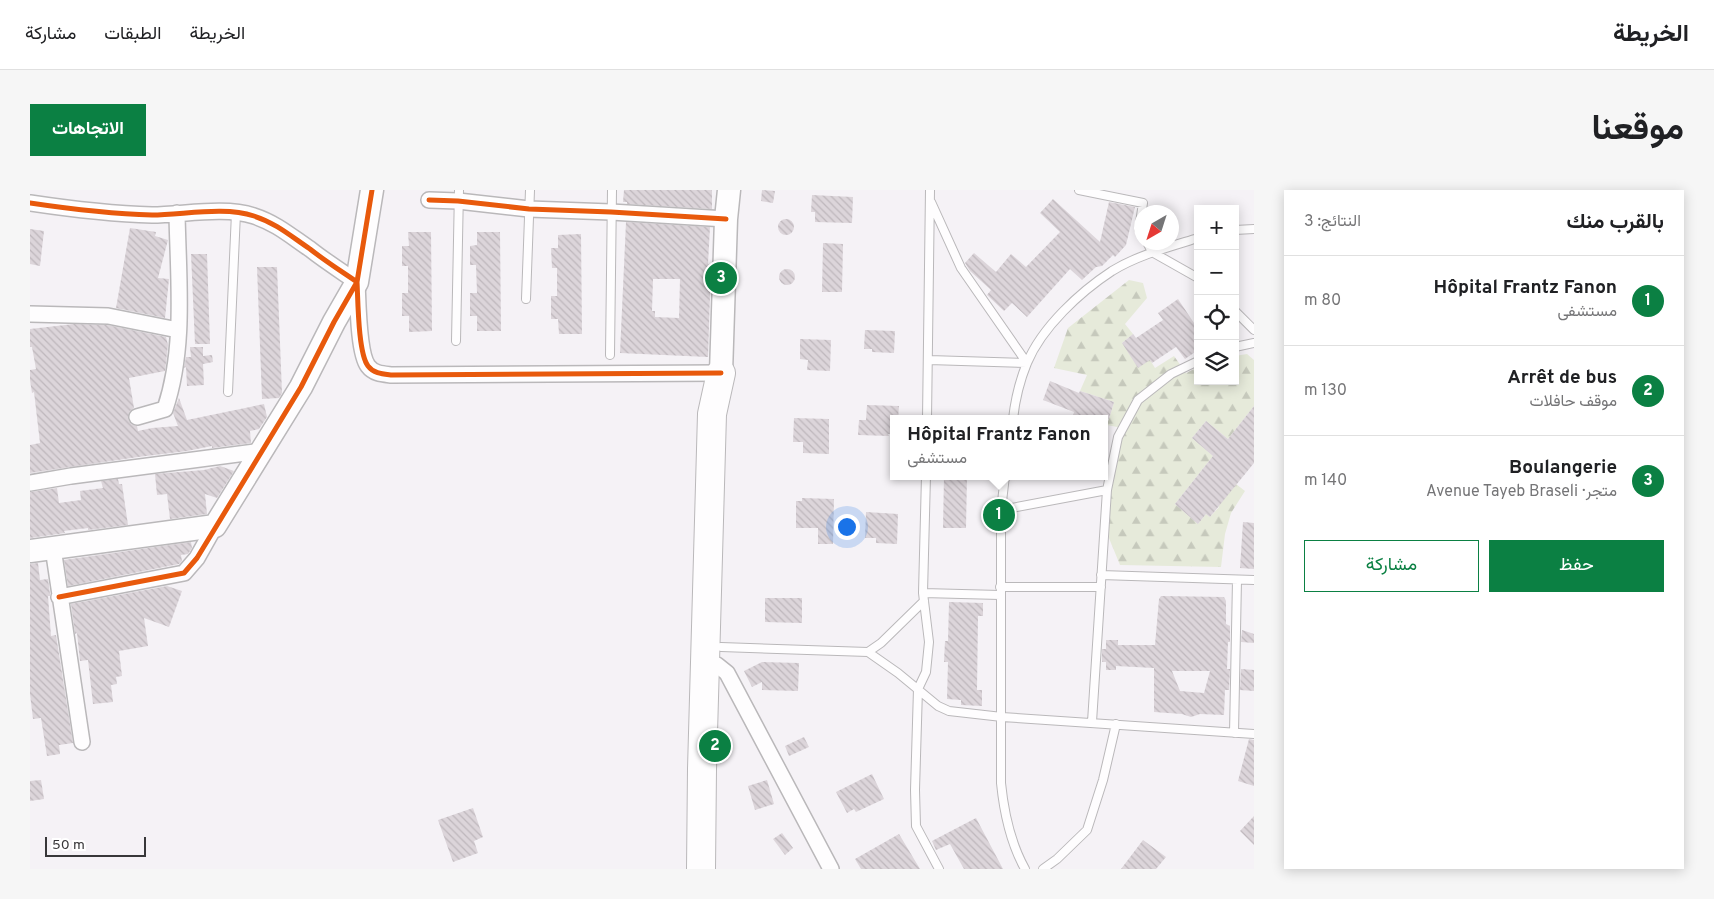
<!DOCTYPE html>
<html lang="ar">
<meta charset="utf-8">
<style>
body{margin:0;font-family:Overpass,Vazirmatn,sans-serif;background:#f6f6f6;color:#202124;direction:rtl}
.controls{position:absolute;right:15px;top:15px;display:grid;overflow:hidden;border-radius:0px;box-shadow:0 2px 12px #0003}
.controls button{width:45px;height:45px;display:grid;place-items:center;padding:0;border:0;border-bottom:1px solid #e0e0e0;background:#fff;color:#202124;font:25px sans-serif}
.compass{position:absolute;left:1104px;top:15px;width:45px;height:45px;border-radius:50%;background:#fff;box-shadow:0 2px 12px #0003;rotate:219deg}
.scale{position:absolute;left:15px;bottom:12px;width:101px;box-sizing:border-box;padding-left:5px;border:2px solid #383739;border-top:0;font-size:14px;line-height:18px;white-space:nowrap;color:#383739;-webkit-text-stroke:4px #fff;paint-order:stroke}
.you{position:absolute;left:816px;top:336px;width:18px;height:18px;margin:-12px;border:4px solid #fff;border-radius:50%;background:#1a73e8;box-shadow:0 0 0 8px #1a73e833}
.badge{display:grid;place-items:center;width:32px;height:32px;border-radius:50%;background:#0b8043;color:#fff;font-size:16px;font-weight:700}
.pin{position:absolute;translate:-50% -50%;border:2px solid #fff;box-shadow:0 1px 5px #0006}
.popup{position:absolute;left:860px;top:225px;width:218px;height:65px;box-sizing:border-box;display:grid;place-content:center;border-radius:0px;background:#fff;filter:drop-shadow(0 1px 4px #0005);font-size:16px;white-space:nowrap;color:#757577}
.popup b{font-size:19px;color:#202124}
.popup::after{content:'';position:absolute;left:50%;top:100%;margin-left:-10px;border:10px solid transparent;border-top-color:#fff}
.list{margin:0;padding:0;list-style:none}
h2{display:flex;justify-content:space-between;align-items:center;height:65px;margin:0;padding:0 20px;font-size:21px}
h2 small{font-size:16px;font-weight:400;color:#757577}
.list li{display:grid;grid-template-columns:32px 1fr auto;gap:15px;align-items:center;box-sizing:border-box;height:90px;padding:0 20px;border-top:1px solid #e0e0e0}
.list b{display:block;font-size:19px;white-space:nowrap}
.list p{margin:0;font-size:16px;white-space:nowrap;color:#757577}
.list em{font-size:16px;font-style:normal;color:#757577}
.actions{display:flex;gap:10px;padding:15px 20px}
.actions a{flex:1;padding:11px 0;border:1px solid #0b8043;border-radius:0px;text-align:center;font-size:18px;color:#0b8043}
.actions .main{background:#0b8043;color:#fff}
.icon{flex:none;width:28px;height:28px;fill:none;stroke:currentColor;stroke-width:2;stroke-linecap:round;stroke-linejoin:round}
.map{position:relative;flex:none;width:1224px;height:679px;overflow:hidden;direction:ltr;border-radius:0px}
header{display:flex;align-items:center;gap:30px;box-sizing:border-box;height:70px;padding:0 25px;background:#fff;border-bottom:1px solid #e0e0e0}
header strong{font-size:24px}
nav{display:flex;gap:28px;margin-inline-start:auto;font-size:18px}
.intro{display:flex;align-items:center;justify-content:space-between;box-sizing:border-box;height:120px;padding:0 30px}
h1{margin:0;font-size:35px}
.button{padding:12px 22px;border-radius:0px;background:#0b8043;color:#fff;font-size:18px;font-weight:700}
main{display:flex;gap:30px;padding:0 30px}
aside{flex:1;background:#fff;border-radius:0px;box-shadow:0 2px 12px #0003}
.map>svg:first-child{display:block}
</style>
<header>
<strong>الخريطة</strong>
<nav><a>الخريطة</a><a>الطبقات</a><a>مشاركة</a></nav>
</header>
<div class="intro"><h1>موقعنا</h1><a class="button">الاتجاهات</a></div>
<main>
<aside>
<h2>بالقرب منك<small>النتائج: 3</small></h2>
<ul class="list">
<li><span class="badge">1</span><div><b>Hôpital Frantz Fanon</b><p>مستشفى</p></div><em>80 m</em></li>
<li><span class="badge">2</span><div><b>Arrêt de bus</b><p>موقف حافلات</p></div><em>130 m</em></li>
<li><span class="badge">3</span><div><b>Boulangerie</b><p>متجر · Avenue Tayeb Braseli</p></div><em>140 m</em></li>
</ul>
<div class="actions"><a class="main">حفظ</a><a>مشاركة</a></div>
</aside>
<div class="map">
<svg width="1224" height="679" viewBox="0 0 1224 679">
<defs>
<pattern id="forest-firs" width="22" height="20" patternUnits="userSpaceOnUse" patternTransform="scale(1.25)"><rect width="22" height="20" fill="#e6eada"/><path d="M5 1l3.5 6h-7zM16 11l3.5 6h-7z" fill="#c6c9bc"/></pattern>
<pattern id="building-back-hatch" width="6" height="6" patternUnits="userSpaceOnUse" patternTransform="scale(1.25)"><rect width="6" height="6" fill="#dcd5da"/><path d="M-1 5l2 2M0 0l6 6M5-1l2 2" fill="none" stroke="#beb7bc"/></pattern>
</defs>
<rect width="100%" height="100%" fill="#f5f2f6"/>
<path fill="url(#forest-firs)" d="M 1099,90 L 1113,93 L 1117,108 L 1095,134 L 1103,144 L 1092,153 L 1120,170 L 1125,178 L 1144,166 L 1156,183 L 1168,177 L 1168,191 L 1205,191 L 1205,166 L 1217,164 L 1224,170 L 1224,216 L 1198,249 L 1176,231 L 1162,248 L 1183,266 L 1145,314 L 1168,334 L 1176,324 L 1180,327 L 1189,317 L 1185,313 L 1206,294 L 1215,301 L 1201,323 L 1195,344 L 1191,377 L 1090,375 L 1074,336 L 1077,300 L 1092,238 L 1077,235 L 1084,212 L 1050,201 L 1057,185 L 1024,178 L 1038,138 Z"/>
<path fill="url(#building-back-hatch)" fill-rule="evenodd" d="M 594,0 L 682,0 L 682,19 L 597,14 L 597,12 L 593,12 Z
M 732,0 L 745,1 L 743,13 L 731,11 Z
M 782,5 L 823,7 L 822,33 L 785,32 L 785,22 L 781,22 Z
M 1023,9 L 1070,52 L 1079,12 L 1105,17 L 1096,55 L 1085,67 L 1083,65 L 1072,76 L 1066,77 L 1052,90 L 1040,79 L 997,127 L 982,113 L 974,121 L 957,105 L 961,100 L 940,81 L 935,73 L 944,63 L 966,82 L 981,64 L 996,77 L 1030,42 L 1010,23 Z
M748 37a8 8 0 1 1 16 0a8 8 0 1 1-16 0Z
M 596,32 L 680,37 L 678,74 L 681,75 L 678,167 L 590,163 ZM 623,89 L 650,89 L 649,128 L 625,127 L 625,121 L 622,121 Z
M 100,38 L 126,42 L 125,46 L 138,50 L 128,88 L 139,89 L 135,128 L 86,118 Z
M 0,39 L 14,41 L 10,76 L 0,74 Z
M 378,42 L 401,42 L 402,141 L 379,142 L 379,126 L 372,126 L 372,103 L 378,103 L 378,76 L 372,76 L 372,56 L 379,56 Z
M 447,42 L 470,42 L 471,141 L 447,141 L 447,126 L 440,126 L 440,103 L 447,103 L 446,75 L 440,75 L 440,56 L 447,55 Z
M 551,44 L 552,144 L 529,144 L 528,129 L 521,129 L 521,106 L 527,106 L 527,78 L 522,78 L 521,58 L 528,58 L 528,45 Z
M 793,53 L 813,54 L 812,102 L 792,102 Z
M 161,64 L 177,64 L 180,154 L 165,154 Z
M 227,77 L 247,77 L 252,203 L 249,208 L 232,209 Z
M749 87a8 8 0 1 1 16 0a8 8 0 1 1-16 0Z
M 1148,109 L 1168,139 L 1168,160 L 1155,169 L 1146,157 L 1122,173 L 1120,170 L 1108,178 L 1092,153 L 1103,144 L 1106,148 L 1133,130 L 1128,123 Z
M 44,134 L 77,135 L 136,147 L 138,155 L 135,181 L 99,188 L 104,218 L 100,221 L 98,229 L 101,234 L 107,236 L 108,241 L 122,238 L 148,236 L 143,223 L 149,208 L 157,230 L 234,214 L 237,227 L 229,239 L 220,241 L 221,253 L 182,258 L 182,256 L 157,261 L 108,267 L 0,283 L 0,255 L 10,253 L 4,202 L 2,203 L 0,190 L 0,180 L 6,179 L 2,157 L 0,157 L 0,139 Z
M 835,140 L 865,141 L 864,163 L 842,162 L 842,159 L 834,159 Z
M 770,149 L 801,150 L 800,181 L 777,180 L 778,170 L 770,169 Z
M 160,157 L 173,157 L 173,166 L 182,165 L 183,172 L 173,174 L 174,195 L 157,196 L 156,177 L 154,178 L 156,167 L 161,167 Z
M 1020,191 L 1049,203 L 1050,201 L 1084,212 L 1079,229 L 1042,229 L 1044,222 L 1013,210 Z
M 837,215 L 869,216 L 868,229 L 864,229 L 864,244 L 858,244 L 859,246 L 828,245 L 829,230 L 836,230 Z
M 1224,216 L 1224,273 L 1180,327 L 1176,324 L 1168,334 L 1145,314 L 1183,266 L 1162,248 L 1176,231 L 1198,249 Z
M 764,228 L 799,229 L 799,264 L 773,263 L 773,252 L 763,252 Z
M 190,276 L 204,281 L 187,308 L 175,304 L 177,324 L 140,329 L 137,304 L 127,305 L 125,284 L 174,280 Z
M 914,286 L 937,286 L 936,338 L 913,338 Z
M 88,289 L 89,294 L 92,294 L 98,335 L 58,340 L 58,338 L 34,341 L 35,343 L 0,348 L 0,302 L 27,298 L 29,313 L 51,310 L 50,301 L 73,298 L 71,291 Z
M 772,308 L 804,309 L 803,354 L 788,354 L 788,338 L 766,338 L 766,311 L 772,311 Z
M 836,322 L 868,324 L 867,354 L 846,353 L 846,348 L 835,348 Z
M 1213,332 L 1224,333 L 1224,379 L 1210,378 Z
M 161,352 L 162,358 L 158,364 L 151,365 L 152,371 L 149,374 L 38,396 L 34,370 Z
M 8,373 L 10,390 L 18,389 L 20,404 L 20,406 L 18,406 L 21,446 L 26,445 L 43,553 L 29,555 L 30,564 L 17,566 L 11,528 L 3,529 L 0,504 L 0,374 Z
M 137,396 L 152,401 L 139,437 L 114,428 L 118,456 L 89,461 L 92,486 L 86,487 L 87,494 L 81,495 L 83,512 L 63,514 L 58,470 L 50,471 L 47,443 L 45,444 L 41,414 Z
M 1131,406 L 1194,407 L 1196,411 L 1196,434 L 1200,436 L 1200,452 L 1198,452 L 1197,479 L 1200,479 L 1199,500 L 1195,500 L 1194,525 L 1170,524 L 1161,527 L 1152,524 L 1124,522 L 1124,478 L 1086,476 L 1086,480 L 1076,480 L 1076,472 L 1072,472 L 1072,459 L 1076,459 L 1076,450 L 1088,450 L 1088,455 L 1125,455 L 1129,409 ZM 1142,481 L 1180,481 L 1174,503 L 1150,501 Z
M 735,408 L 772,408 L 772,433 L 735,432 Z
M 919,412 L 953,413 L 953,426 L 948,426 L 947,500 L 952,500 L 952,516 L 931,515 L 931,510 L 917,509 L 918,472 L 914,472 L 915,451 L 918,451 Z
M 1212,440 L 1224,444 L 1224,453 L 1211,452 Z
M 732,472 L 769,473 L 768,501 L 732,500 L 732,492 L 722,497 L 714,481 Z
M 1211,479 L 1224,480 L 1224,501 L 1210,500 Z
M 774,547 L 779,557 L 759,566 L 755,556 Z
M 1219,549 L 1224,550 L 1224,596 L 1208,591 Z
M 842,584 L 854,609 L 826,622 L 824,619 L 817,623 L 806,602 Z
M 11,590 L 14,609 L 0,611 L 0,591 Z
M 737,590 L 744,614 L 725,620 L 718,596 Z
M 443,618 L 453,647 L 444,651 L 448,663 L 423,672 L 408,630 Z
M 1224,626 L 1224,655 L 1210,641 Z
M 946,628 L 973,679 L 934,679 L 920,654 L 906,660 L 902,651 Z
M 752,643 L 763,658 L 755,665 L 743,649 Z
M 869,644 L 890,679 L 831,679 L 825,669 Z
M 1113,650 L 1136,667 L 1126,679 L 1091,679 Z"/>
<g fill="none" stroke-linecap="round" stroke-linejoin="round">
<defs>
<path id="lane" d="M 1049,0 L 1113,13 L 1109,39 L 1112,43
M 901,12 L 931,78 L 997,173
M 1205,40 L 1224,39
M 1117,52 L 1122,62 L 1168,88
M 496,109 L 500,0
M 1205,121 L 1224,140
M 426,151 L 429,0
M 1205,157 L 1224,153
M 580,165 L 582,0
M 899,170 L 997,173
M 198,202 L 206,23
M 897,229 L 900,0
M 983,229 C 985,211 990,190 997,173 C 1012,137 1050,102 1082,81 C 1108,65 1139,57 1168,48
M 896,286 L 893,403 L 899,452 L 896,482 L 888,499 L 885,600 L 886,636 L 909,679
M 975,286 L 971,320 L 971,593 C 974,623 980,652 995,679
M 971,320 L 1077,300
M 1071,385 L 1224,390
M 970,397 L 1071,397
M 893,403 L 970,405
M 691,457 L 838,462 L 851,453 L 894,411
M 838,462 L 868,483 L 908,516 L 919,521 L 972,527 L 1224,544
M 1062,532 L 1077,300 L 1088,247 L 1108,210 L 1141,184 L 1168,171
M 1204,543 L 1207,390
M 1013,679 L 1027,669 L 1057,640 L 1073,590 L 1086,534"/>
<path id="street" d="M 399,10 L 428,11 L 499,19 L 581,22 L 696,29
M 0,13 C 40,19 81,24 122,25 C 153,25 194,16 224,26 C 246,33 262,47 280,59 C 295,71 311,81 327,92 C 328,109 328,163 338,176 C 344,184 353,184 362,185 L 691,183
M 0,124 L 78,126 L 148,140
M 107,227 L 135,219 C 156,157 148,87 147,23
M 0,293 L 41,286 L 232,261
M 23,358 L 52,552
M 29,407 L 154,383 L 167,368 L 185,336
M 675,472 L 687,475 L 697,483 L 801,679"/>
<path id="secondary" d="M 691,183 L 696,29 L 699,0
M 0,361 L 185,336 L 271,197 L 304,132 L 327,92 L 342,0"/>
<path id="highway" d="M 671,679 L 672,579 L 682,224 L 691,183"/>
</defs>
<use href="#lane" stroke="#bab8ba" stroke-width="10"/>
<use href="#street" stroke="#bab8ba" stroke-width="18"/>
<use href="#secondary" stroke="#bab8ba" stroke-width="25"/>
<use href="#highway" stroke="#bab8ba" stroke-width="30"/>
<use href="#lane" stroke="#fefdfe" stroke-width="8"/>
<use href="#street" stroke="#fefdfe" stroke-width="15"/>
<use href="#secondary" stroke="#fefdfe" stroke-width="22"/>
<use href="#highway" stroke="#fefdfe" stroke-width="28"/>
<defs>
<path id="cycleway" d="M 399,10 L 428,11 L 499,19 L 581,22 L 696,29
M 0,13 C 40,19 81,24 122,25 C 153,25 194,16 224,26 C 246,33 262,47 280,59 C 295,71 311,81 327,92 C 328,109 328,163 338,176 C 344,184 353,184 362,185 L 691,183
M 29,407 L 154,383 L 167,368 L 271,197 L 304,132 L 327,92 L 342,0"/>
</defs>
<use href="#cycleway" stroke="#fff" stroke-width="8"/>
<use href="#cycleway" stroke="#e8590c" stroke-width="5"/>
</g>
</svg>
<div class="controls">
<button>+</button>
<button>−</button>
<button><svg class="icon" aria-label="locate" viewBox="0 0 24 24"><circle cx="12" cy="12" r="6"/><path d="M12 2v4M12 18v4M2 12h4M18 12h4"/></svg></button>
<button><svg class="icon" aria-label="layers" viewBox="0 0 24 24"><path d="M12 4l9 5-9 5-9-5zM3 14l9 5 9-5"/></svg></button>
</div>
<svg class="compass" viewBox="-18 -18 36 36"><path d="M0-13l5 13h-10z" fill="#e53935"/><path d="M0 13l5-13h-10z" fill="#757577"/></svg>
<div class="scale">50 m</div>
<div class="you"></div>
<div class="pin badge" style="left:969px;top:325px">1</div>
<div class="popup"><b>Hôpital Frantz Fanon</b>مستشفى</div>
<div class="pin badge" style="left:685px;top:556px">2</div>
<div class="pin badge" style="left:691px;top:88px">3</div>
</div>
</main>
